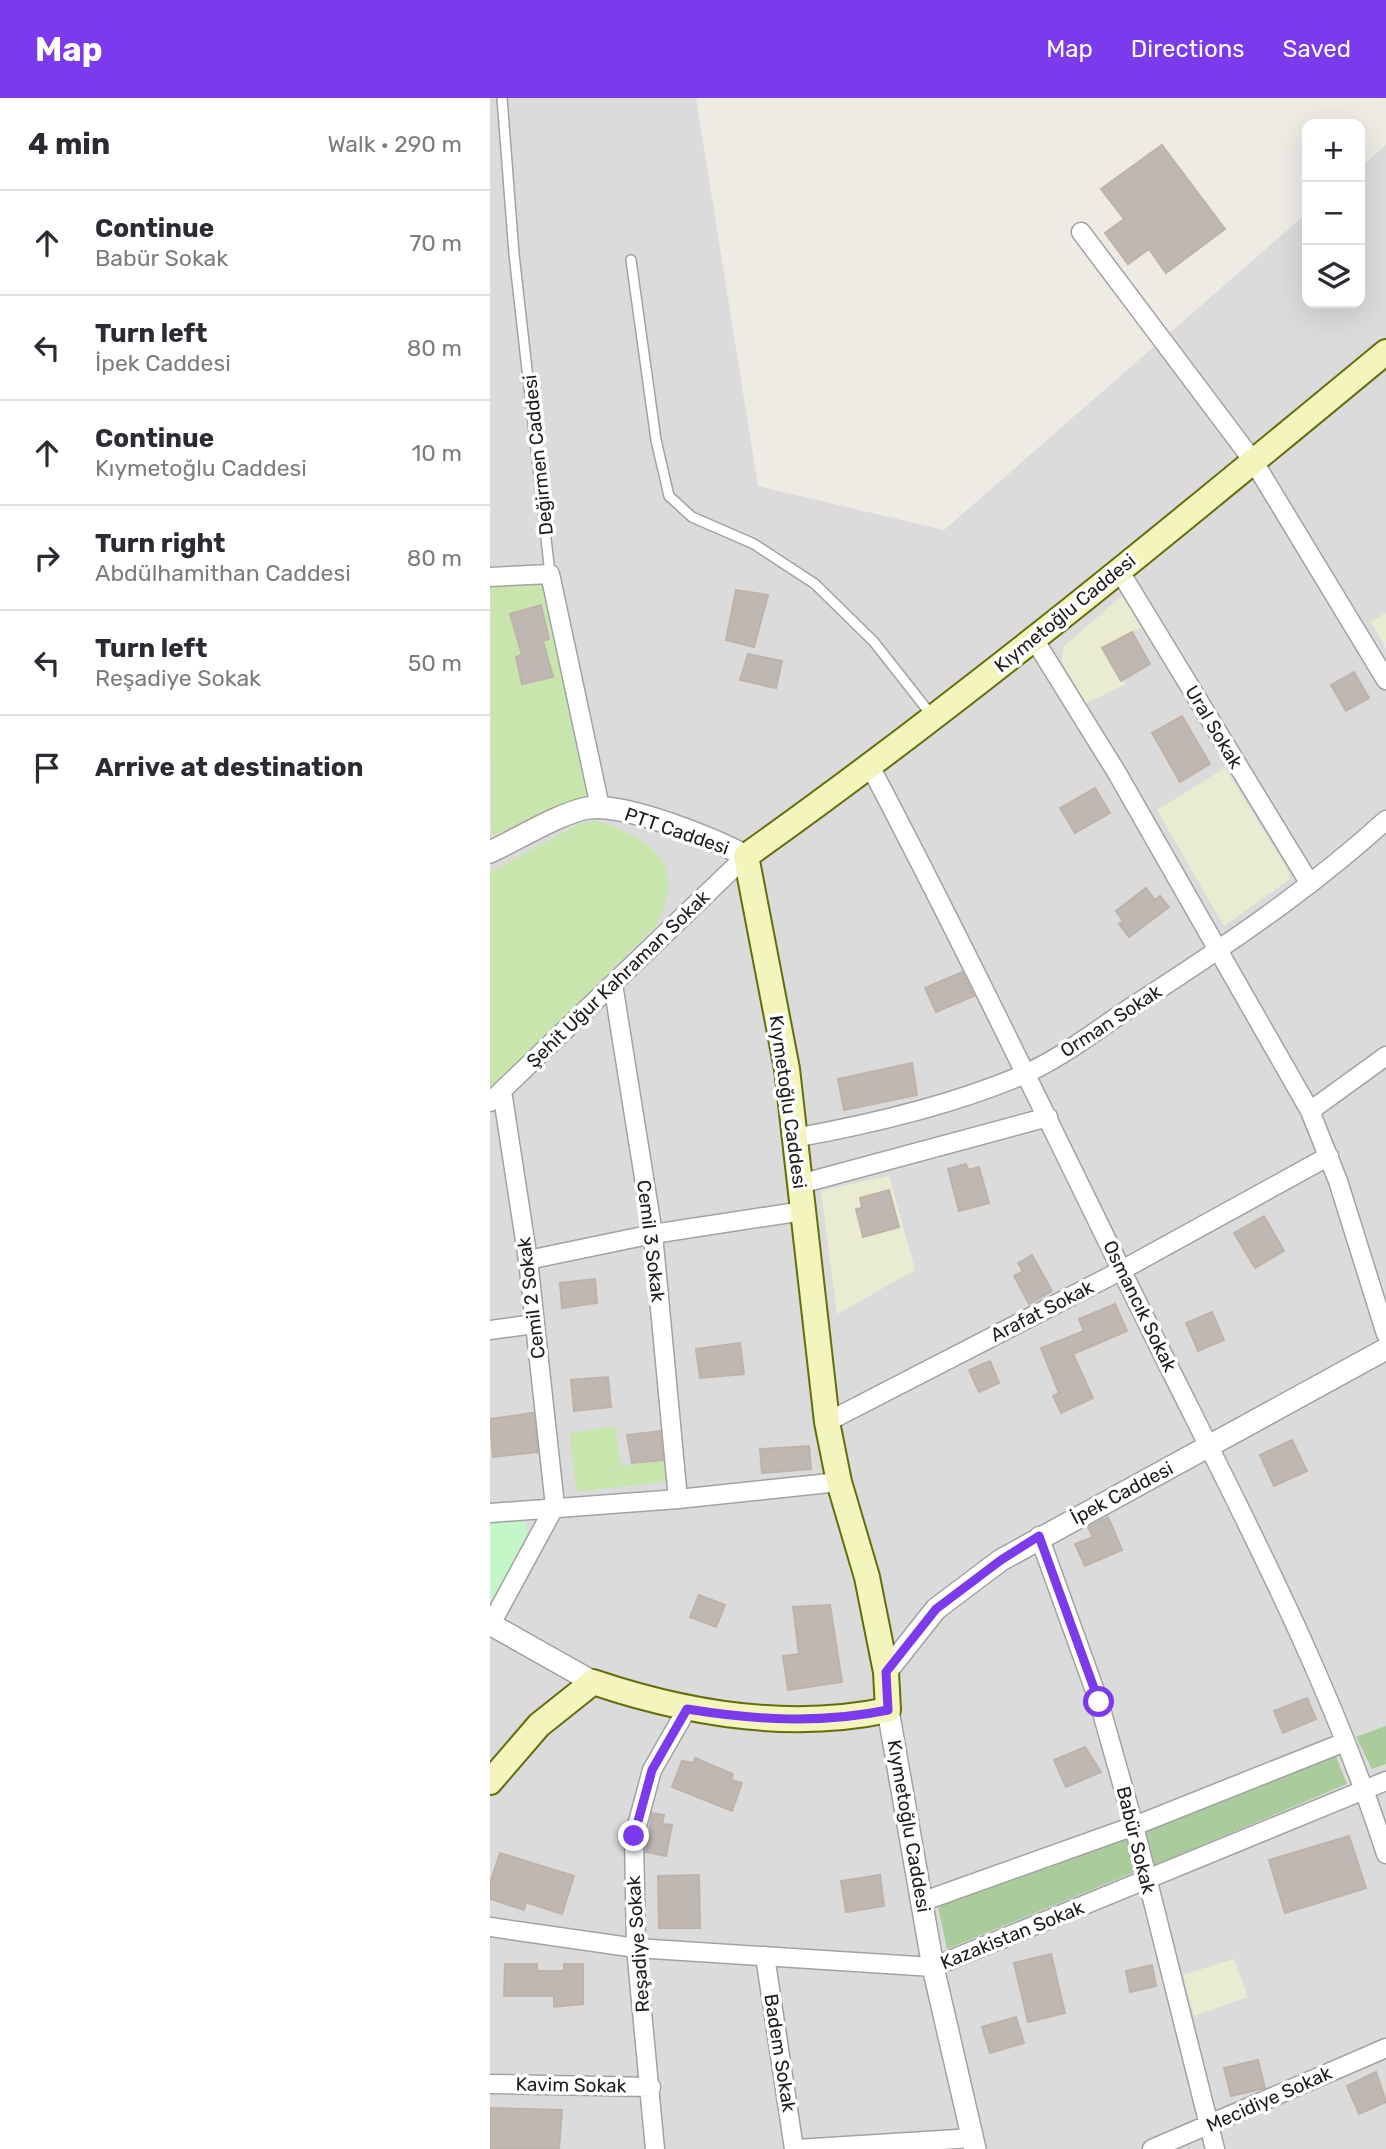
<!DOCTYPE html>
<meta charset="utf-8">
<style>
body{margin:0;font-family:Rubik,sans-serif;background:#f2f2f3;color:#2b2b33}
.controls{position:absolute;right:21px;top:21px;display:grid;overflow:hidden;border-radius:14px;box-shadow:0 7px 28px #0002}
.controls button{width:63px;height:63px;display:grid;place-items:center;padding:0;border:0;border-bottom:2px solid #e1e1e2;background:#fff;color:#2b2b33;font:35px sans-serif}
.stop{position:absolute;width:21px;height:21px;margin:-16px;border:5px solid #7c3aed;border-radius:50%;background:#fff}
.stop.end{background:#7c3aed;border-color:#fff;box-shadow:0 2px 7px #0008}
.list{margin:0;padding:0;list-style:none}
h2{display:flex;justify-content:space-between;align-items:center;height:91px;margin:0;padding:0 28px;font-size:30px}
h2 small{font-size:23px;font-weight:400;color:#7c7c81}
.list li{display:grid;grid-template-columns:46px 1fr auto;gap:21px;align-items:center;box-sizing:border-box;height:105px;padding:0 28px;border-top:2px solid #e1e1e2}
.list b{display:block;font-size:26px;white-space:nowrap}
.list p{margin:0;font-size:23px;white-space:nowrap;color:#7c7c81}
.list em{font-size:23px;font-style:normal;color:#7c7c81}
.icon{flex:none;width:38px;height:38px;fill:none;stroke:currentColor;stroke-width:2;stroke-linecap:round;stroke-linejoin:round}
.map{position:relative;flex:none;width:896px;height:2051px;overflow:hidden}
header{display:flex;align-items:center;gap:42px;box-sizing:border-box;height:98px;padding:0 35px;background:#7c3aed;color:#fff}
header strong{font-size:33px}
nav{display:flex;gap:38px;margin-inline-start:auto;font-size:24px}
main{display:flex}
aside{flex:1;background:#fff}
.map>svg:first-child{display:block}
</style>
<header>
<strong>Map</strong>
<nav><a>Map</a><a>Directions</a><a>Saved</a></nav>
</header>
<main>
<aside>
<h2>4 min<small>Walk · 290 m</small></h2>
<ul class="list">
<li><svg class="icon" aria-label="ahead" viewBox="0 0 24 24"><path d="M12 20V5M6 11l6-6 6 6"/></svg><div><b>Continue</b><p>Babür Sokak</p></div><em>70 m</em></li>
<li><svg class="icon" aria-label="left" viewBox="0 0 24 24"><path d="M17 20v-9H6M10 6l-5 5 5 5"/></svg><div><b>Turn left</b><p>İpek Caddesi</p></div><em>80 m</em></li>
<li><svg class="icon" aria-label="ahead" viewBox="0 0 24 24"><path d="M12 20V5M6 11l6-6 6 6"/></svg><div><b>Continue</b><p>Kıymetoğlu Caddesi</p></div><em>10 m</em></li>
<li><svg class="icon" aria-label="right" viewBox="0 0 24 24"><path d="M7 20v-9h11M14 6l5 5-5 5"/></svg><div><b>Turn right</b><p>Abdülhamithan Caddesi</p></div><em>80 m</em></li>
<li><svg class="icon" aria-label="left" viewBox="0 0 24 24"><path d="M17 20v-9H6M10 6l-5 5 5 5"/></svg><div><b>Turn left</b><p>Reşadiye Sokak</p></div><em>50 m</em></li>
<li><svg class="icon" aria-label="arrive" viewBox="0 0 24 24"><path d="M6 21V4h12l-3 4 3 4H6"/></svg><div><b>Arrive at destination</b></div></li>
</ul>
</aside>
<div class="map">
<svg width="896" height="2051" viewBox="0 0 896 2051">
<rect width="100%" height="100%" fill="#eeebe5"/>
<path fill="#dcdbdb" d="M 0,0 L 206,0 L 268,388 L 454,432 L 817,115 L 817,205 L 870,205 L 870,70 L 896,47 L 896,2051 L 0,2051 Z"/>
<path fill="#eaecd1" d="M 632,498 L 651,529 L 613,550 L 636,586 L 596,605 L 572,564 L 573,549 Z
M 896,515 L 896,551 L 881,523 Z
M 735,670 L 799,774 L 800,781 L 734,828 L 667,712 Z
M 399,1078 L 425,1172 L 347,1216 L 331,1093 Z
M 744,1861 L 758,1899 L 704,1918 L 693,1877 Z"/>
<path fill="#c9e5ae" d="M 53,483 L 101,695 L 2,738 L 0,486 Z
M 105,722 C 163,741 199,766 165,829 L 0,992 L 0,774 L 87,727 Z
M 125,1328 L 131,1368 L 177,1361 L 181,1383 L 87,1394 L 79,1335 Z"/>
<path fill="#aacb9c" d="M 896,1628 L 896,1666 L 882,1671 L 866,1639 Z
M 845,1656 L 857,1686 L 663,1768 L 653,1730 Z
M 637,1737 L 647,1773 L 457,1851 L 448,1808 Z"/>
<path fill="#c4f6c8" d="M 27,1421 L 35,1424 L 38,1433 L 4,1506 L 0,1504 L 0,1422 Z"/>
<path fill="#bfb7b1" stroke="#bfb2a8" stroke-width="2" d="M 672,47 L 735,131 L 676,175 L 659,151 L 638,166 L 615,135 L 634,121 L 611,91 Z
M 246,492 L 278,497 L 264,549 L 236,542 Z
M 51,507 L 59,541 L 53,543 L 63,579 L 32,586 L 26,559 L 32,557 L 20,516 Z
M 642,534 L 660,566 L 631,583 L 612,550 Z
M 258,556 L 292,563 L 286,590 L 250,582 Z
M 864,574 L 879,600 L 856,613 L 841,587 Z
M 692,618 L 720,666 L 690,684 L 662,635 Z
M 605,690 L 620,715 L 585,735 L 570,710 Z
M 656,790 L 665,802 L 670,798 L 679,809 L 639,839 L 629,826 L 633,823 L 626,813 Z
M 472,874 L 484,898 L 446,914 L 435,890 Z
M 422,965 L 427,997 L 354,1012 L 348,981 Z
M 476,1066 L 478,1072 L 489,1069 L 499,1105 L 469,1113 L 458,1071 Z
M 399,1092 L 409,1129 L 373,1139 L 366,1111 L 372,1110 L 370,1100 Z
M 774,1118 L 794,1153 L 765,1170 L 744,1135 Z
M 542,1157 L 562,1193 L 539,1206 L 524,1178 L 533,1173 L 528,1165 Z
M 105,1181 L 107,1205 L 72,1210 L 70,1185 Z
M 625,1206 L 637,1233 L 583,1256 L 603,1300 L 571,1315 L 563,1298 L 569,1295 L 551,1250 L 594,1233 L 589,1221 Z
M 722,1214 L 734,1242 L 708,1253 L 696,1225 Z
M 250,1245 L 254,1276 L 210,1280 L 206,1251 Z
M 500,1263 L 509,1285 L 489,1294 L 479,1272 Z
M 118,1279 L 121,1309 L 84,1313 L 81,1282 Z
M 43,1315 L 48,1354 L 3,1359 L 0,1321 Z
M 170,1333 L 173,1362 L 142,1365 L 137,1337 Z
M 802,1342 L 817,1373 L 784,1388 L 770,1357 Z
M 319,1348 L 321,1371 L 272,1375 L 270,1351 Z
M 618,1419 L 632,1452 L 595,1468 L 585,1446 L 603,1439 L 598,1429 Z
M 209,1497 L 235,1507 L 226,1529 L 200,1519 Z
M 340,1507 L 352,1584 L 298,1592 L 293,1558 L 309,1556 L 303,1509 Z
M 817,1600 L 826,1621 L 793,1635 L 784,1613 Z
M 595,1649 L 611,1674 L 576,1689 L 564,1662 Z
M 205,1660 L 243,1676 L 241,1682 L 252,1685 L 242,1713 L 182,1689 L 192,1663 L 203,1665 Z
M 162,1715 L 174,1717 L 172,1726 L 182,1727 L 176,1758 L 156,1754 Z
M 859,1738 L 876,1790 L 795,1815 L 779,1762 Z
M 10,1755 L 84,1778 L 72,1816 L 36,1804 L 34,1812 L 0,1801 L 0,1785 Z
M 209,1777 L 210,1830 L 169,1830 L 168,1778 Z
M 390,1777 L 394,1808 L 356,1814 L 351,1783 Z
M 561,1856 L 575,1915 L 538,1924 L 524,1865 Z
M 15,1866 L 47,1866 L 47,1873 L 74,1873 L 74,1866 L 93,1866 L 93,1906 L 64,1909 L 64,1898 L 14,1898 Z
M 662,1867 L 666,1888 L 640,1894 L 636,1873 Z
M 526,1919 L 534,1945 L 500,1955 L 492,1929 Z
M 768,1962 L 775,1990 L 741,1998 L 734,1970 Z
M 886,1974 L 896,2004 L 869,2016 L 857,1988 Z
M 0,2010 L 72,2012 L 69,2051 L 0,2051 Z"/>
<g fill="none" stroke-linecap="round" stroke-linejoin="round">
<defs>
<path id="service" d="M 12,0 L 24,156 L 60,476
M 141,162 L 166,342 L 179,398 L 202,419 L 264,446 L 325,486 L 384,544 L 443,619"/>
<path id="minor" d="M 591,134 L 764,364 L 896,582
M 629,472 L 820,786
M 0,479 L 60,476 L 110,709
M 544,541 L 627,675 L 820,1013 L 848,1083 L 896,1236
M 381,670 C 484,866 579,1066 677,1265 C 757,1425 841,1585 896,1756
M 123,886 L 163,1136 L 188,1401
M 0,1004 L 256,758
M 820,1013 L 896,958
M 304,1040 C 382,1026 463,1007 535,976 C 573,959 608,931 643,908 C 731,851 818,793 896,722
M 310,1086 L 558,1019
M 38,1162 L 163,1136 L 313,1113
M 0,1232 L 44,1226
M 337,1324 L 632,1172 L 839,1058
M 0,1415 L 188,1401 L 349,1384
M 549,1438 L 609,1604 L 644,1728 L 725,2051
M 1,1526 L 65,1408 L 38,1162 L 12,993
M 434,1803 L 644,1728 L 855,1644
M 0,1829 L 146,1850 L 443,1869 L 896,1683
M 275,1858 L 304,2051
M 0,1986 L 161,1989
M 165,2051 L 146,1850 L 144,1739 L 162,1672 L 197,1611
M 307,2051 L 483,2040
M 662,2051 L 896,1950"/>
<path id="tertiary" d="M 0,754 C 26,742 72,714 98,710 C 136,705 222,740 256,758
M 0,1526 L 103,1584
M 396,1574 L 446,1511 L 511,1462 L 896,1251
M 398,1612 L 443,1869 L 485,2051"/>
<path id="secondary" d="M 0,1684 L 49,1627 L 103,1584 C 198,1616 299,1633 398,1612 L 396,1574 L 377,1479 L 349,1384 L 337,1324 L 297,971 L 256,758 C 478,600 687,427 896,254"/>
</defs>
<use href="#service" stroke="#a2a2a2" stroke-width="12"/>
<use href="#minor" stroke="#a2a2a2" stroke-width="21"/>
<use href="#tertiary" stroke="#a2a2a2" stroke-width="24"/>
<use href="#secondary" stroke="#646e0c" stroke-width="28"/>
<use href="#service" stroke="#fff" stroke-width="9"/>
<use href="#minor" stroke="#fff" stroke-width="18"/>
<use href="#tertiary" stroke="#fff" stroke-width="21"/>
<use href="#secondary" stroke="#f3f5bc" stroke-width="24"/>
</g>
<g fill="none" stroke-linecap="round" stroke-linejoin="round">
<path stroke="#7c3aed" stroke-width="9" d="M 144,1738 L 162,1672 L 197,1611 C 265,1622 331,1626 398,1612 L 396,1574 L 446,1511 L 511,1462 L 549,1438 L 609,1604"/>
</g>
<g text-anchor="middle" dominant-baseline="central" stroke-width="7" stroke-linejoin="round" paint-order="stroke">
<g font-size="19" fill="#1e1e1e" stroke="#fff">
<text transform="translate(48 357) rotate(-96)">Değirmen Caddesi</text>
<text transform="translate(575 515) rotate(-39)">Kıymetoğlu Caddesi</text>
<text transform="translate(724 629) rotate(59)">Ural Sokak</text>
<text transform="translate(187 733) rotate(19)">PTT Caddesi</text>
<text transform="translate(128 881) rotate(-44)">Şehit Uğur Kahraman Sokak</text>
<text transform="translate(621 923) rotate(-33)">Orman Sokak</text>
<text transform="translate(298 1004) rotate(82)">Kıymetoğlu Caddesi</text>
<text transform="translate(161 1143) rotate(83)">Cemil 3 Sokak</text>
<text transform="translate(41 1200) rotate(-97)">Cemil 2 Sokak</text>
<text transform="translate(650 1208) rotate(64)">Osmancık Sokak</text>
<text transform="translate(552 1213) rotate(-27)">Arafat Sokak</text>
<text transform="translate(632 1395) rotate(-28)">İpek Caddesi</text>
<text transform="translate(419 1728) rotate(80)">Kıymetoğlu Caddesi</text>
<text transform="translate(646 1742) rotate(76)">Babür Sokak</text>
<text transform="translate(522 1837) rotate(-22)">Kazakistan Sokak</text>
<text transform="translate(148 1846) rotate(-94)">Reşadiye Sokak</text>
<text transform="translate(290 1955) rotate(81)">Badem Sokak</text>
<text transform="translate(81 1987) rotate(1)">Kavim Sokak</text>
<text transform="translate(779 2001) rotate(-24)">Mecidiye Sokak</text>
</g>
</g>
</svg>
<div class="controls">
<button>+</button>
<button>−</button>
<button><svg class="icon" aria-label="layers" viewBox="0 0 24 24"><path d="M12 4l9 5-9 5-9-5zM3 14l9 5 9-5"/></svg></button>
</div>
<div class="stop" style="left:609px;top:1604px"></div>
<div class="stop end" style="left:144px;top:1738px"></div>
</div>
</main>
